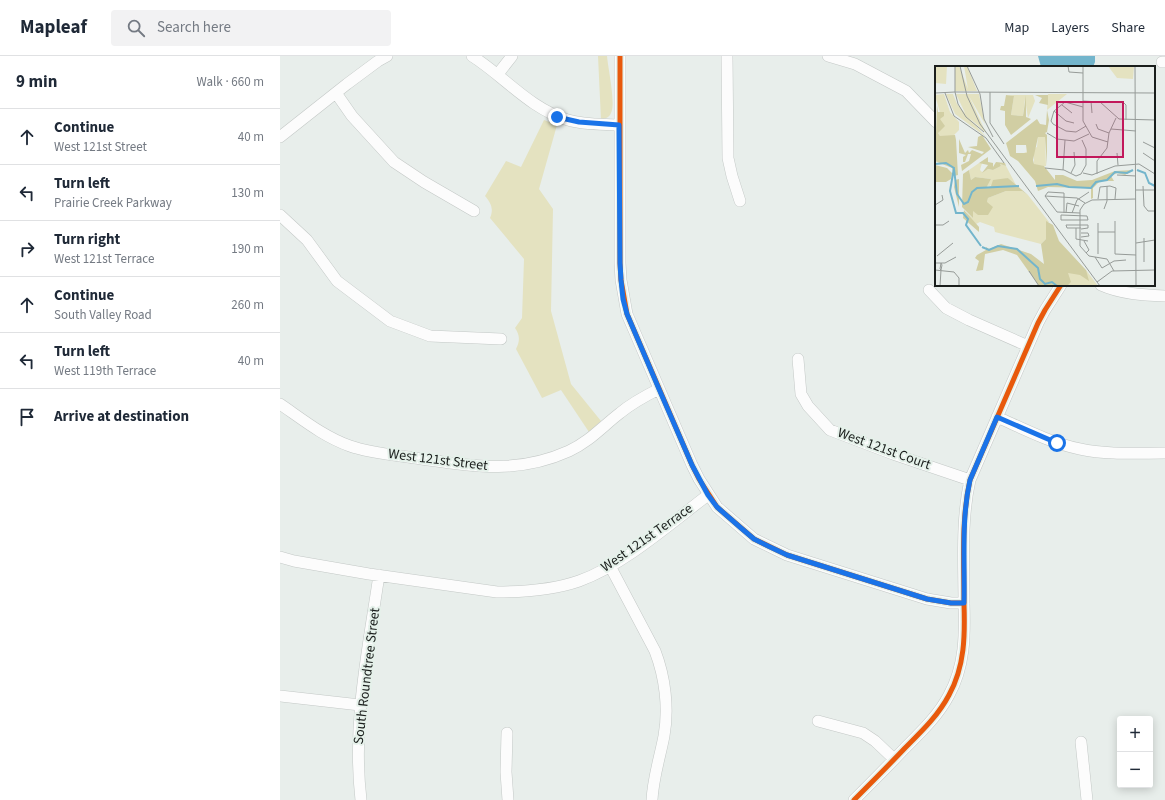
<!DOCTYPE html>
<meta charset="utf-8">
<style>
body{margin:0;font-family:"Source Sans 3",sans-serif;background:#f2f2f3;color:#1f2937}
.controls{position:absolute;right:12px;bottom:12px;display:grid;overflow:hidden;border-radius:4px;box-shadow:0 2px 10px #0003}
.controls button{width:36px;height:36px;display:grid;place-items:center;padding:0;border:0;border-bottom:1px solid #e0e1e3;background:#fff;color:#1f2937;font:20px sans-serif}
.stop{position:absolute;width:12px;height:12px;margin:-9px;border:3px solid #1a73e8;border-radius:50%;background:#fff}
.stop.end{background:#1a73e8;border-color:#fff;box-shadow:0 1px 4px #0008}
.list{margin:0;padding:0;list-style:none}
h2{display:flex;justify-content:space-between;align-items:center;height:52px;margin:0;padding:0 16px;font-size:17px}
h2 small{font-size:13px;font-weight:400;color:#747a83}
.list li{display:grid;grid-template-columns:26px 1fr auto;gap:12px;align-items:center;box-sizing:border-box;height:56px;padding:0 16px;border-top:1px solid #e0e1e3}
.list b{display:block;font-size:15px;white-space:nowrap}
.list p{margin:0;font-size:13px;white-space:nowrap;color:#747a83}
.list em{font-size:13px;font-style:normal;color:#747a83}
.icon{flex:none;width:22px;height:22px;fill:none;stroke:currentColor;stroke-width:2;stroke-linecap:round;stroke-linejoin:round}
.map{position:relative;flex:none;width:885px;height:744px;overflow:hidden}
header{display:flex;align-items:center;gap:24px;box-sizing:border-box;height:56px;padding:0 20px;background:#fff;border-bottom:1px solid #e0e1e3}
header strong{font-size:19px}
nav{display:flex;gap:22px;margin-inline-start:auto;font-size:14px}
.search{width:280px;height:36px;background:#f2f2f3;display:flex;align-items:center;gap:10px;box-sizing:border-box;padding:0 14px;border-radius:4px;color:#747a83;font-size:15px}
main{display:flex}
aside{flex:1;background:#fff}
.map>svg:first-child{display:block}
</style>
<header>
<strong>Mapleaf</strong>
<div class="search"><svg class="icon" aria-label="search" viewBox="0 0 24 24"><circle cx="10" cy="10" r="6"/><path d="M15 15l6 6"/></svg>Search here</div>
<nav><a>Map</a><a>Layers</a><a>Share</a></nav>
</header>
<main>
<aside>
<h2>9 min<small>Walk · 660 m</small></h2>
<ul class="list">
<li><svg class="icon" aria-label="ahead" viewBox="0 0 24 24"><path d="M12 20V5M6 11l6-6 6 6"/></svg><div><b>Continue</b><p>West 121st Street</p></div><em>40 m</em></li>
<li><svg class="icon" aria-label="left" viewBox="0 0 24 24"><path d="M17 20v-9H6M10 6l-5 5 5 5"/></svg><div><b>Turn left</b><p>Prairie Creek Parkway</p></div><em>130 m</em></li>
<li><svg class="icon" aria-label="right" viewBox="0 0 24 24"><path d="M7 20v-9h11M14 6l5 5-5 5"/></svg><div><b>Turn right</b><p>West 121st Terrace</p></div><em>190 m</em></li>
<li><svg class="icon" aria-label="ahead" viewBox="0 0 24 24"><path d="M12 20V5M6 11l6-6 6 6"/></svg><div><b>Continue</b><p>South Valley Road</p></div><em>260 m</em></li>
<li><svg class="icon" aria-label="left" viewBox="0 0 24 24"><path d="M17 20v-9H6M10 6l-5 5 5 5"/></svg><div><b>Turn left</b><p>West 119th Terrace</p></div><em>40 m</em></li>
<li><svg class="icon" aria-label="arrive" viewBox="0 0 24 24"><path d="M6 21V4h12l-3 4 3 4H6"/></svg><div><b>Arrive at destination</b></div></li>
</ul>
</aside>
<div class="map">
<svg width="885" height="744" viewBox="0 0 885 744">
<rect width="100%" height="100%" fill="#e8eeeb"/>
<path fill="#e4e2c0" d="M 318,0 L 327,0 C 328,12 336,48 331,57 C 329,62 325,62 321,64 Z
M 264,64 L 277,69 L 259,133 L 273,153 L 271,255 L 291,328 L 321,365 L 309,376 L 281,334 L 262,342 L 236,293 C 240,285 240,279 235,272 L 242,262 L 244,203 L 210,162 C 214,153 211,147 205,140 L 226,105 L 241,111 Z"/>
<path fill="#73b5cc" d="M 758,0 L 815,0 L 815,6 L 813,11 L 761,11 Z"/>
<g fill="none" stroke-linecap="round" stroke-linejoin="round">
<defs>
<path id="minor" d="M 192,0 C 224,20 250,53 288,64 C 304,69 323,68 339,69
M 340,0 L 340,207 L 341,224 L 347,258 L 412,409 L 419,423 L 437,451 L 474,483 L 507,499 L 647,543 L 671,547 L 684,547
M 447,0 L 448,102 L 452,120 L 460,145
M 548,0 L 575,8 L 626,35 L 656,66
M 882,6 L 885,6
M 218,18 L 232,0
M 56,37 L 72,60 L 114,106 L 144,126 L 194,155
M 0,81 L 67,28 L 98,5 L 107,0
M 0,159 L 27,184 L 57,225 L 110,265 L 150,280 L 221,283
M 821,229 C 841,238 863,239 885,240
M 649,234 L 666,252 L 689,264 L 748,290
M 518,303 L 521,338 L 528,350 L 550,374 L 613,398 L 690,424
M 0,348 C 22,363 44,381 70,390 C 90,397 114,399 135,402 C 191,410 236,419 289,395 C 309,386 323,370 340,357 C 352,347 365,340 379,333
M 717,361 C 744,373 771,387 800,393 C 827,399 857,397 885,397
M 0,501 L 14,505 L 89,518 L 217,536 C 245,536 273,534 299,525 C 344,509 391,467 428,439
M 330,510 L 375,595 C 385,621 389,652 384,680 C 380,701 373,722 372,744
M 0,640 L 80,649
M 538,665 L 583,677 L 595,685 L 614,703
M 227,677 L 226,716 L 228,744
M 801,686 L 807,744
M 81,744 C 72,668 88,594 99,519
M 574,744 C 591,727 608,710 625,692 C 641,676 658,660 669,639 C 685,610 685,579 684,548 C 684,507 681,464 690,424 L 758,267 L 765,254 L 781,229"/>
</defs>
<use href="#minor" stroke="#c3c8c6" stroke-width="12"/>
<use href="#minor" stroke="#fcfcfc" stroke-width="11"/>
<defs>
<path id="cycleway" d="M 340,0 L 340,207 L 341,224 L 347,258 L 412,409 L 419,423 L 437,451 L 474,483 L 507,499 L 647,543 L 671,547 L 684,547
M 574,744 C 591,727 608,710 625,692 C 641,676 658,660 669,639 C 685,610 685,579 684,548 C 684,507 681,464 690,424 L 758,267 L 765,254 L 781,229"/>
</defs>
<use href="#cycleway" stroke="#e5f1ea" stroke-width="8"/>
<use href="#cycleway" stroke="#e8590c" stroke-width="5"/>
</g>
<g fill="none" stroke-linecap="round" stroke-linejoin="round">
<path stroke="#1a73e8" stroke-width="5" d="M 277,61 L 299,66 L 339,69 L 340,207 L 341,224 L 343,243 L 347,258 L 379,333 L 412,409 L 428,439 L 437,451 L 461,472 L 474,483 L 488,490 L 507,499 L 647,543 L 671,547 L 684,547 C 685,506 681,464 690,424 L 717,361 L 777,387"/>
</g>
<g text-anchor="middle" dominant-baseline="central" stroke-width="4" stroke-linejoin="round" paint-order="stroke">
<g font-size="14" fill="#1a1e1c" stroke="#e5f1ea">
<text transform="translate(604 393) rotate(20)">West 121st Court</text>
<text transform="translate(158 404) rotate(7)">West 121st Street</text>
<text transform="translate(367 482) rotate(-35)">West 121st Terrace</text>
<text transform="translate(87 620) rotate(-83)">South Roundtree Street</text>
</g>
</g>
<g transform="translate(655 10)">
<rect width="220" height="220" fill="#e8eeeb"/>
<path d="M 0,0 L 12,0 L 11,18 L 0,17 ZM 20,0 L 24,0 L 33,23 L 29,0 L 32,0 L 42,25 L 20,25 ZM 173,0 L 199,0 L 198,13 L 182,12 ZM 9,28 L 15,46 L 24,56 L 24,64 L 18,70 L 5,70 L 3,67 L 5,47 L 0,29 ZM 11,28 L 18,28 L 22,38 L 51,71 L 20,48 ZM 21,28 L 44,28 L 50,58 L 34,30 L 51,67 L 31,49 ZM 113,28 L 146,28 L 147,40 L 146,28 L 132,28 L 112,44 ZM 71,29 L 98,29 L 100,35 L 93,52 L 90,33 L 88,50 L 76,49 L 79,30 ZM 110,70 L 111,100 L 101,100 L 99,98 L 99,89 L 89,87 L 102,81 L 103,71 ZM 44,97 L 47,97 L 45,104 L 47,106 L 53,103 L 58,104 L 66,100 L 65,98 L 71,100 L 81,119 L 73,112 L 50,122 L 56,113 L 40,111 L 36,114 L 34,104 ZM 71,125 L 87,125 L 93,129 L 114,156 L 111,156 L 111,173 L 106,178 L 60,166 L 59,161 L 45,156 L 41,158 L 33,150 L 31,146 L 38,152 L 37,144 L 52,136 L 53,132 ZM 93,204 L 151,204 L 163,220 L 106,220 Z" fill="#e4e2c0"/>
<path d="M 71,29 L 79,30 L 76,49 L 88,50 L 91,29 L 91,51 L 96,53 L 76,69 L 70,59 L 70,45 L 65,44 L 66,40 L 69,40 ZM 100,29 L 113,29 L 113,39 L 104,37 L 107,32 ZM 2,39 L 3,46 L 9,46 L 9,50 L 5,53 L 10,60 L 3,67 L 5,70 L 20,69 L 21,74 L 23,109 L 19,110 L 17,102 L 0,95 ZM 112,44 L 114,54 L 112,66 L 110,67 L 112,69 L 112,100 L 110,71 L 103,71 L 98,94 L 99,98 L 109,100 L 120,114 L 120,109 L 128,109 L 142,115 L 157,114 L 180,105 L 198,104 L 190,109 L 182,107 L 176,110 L 179,115 L 165,115 L 158,122 L 158,132 L 156,133 L 156,123 L 151,122 L 113,121 L 103,125 L 100,115 L 83,95 L 75,90 L 71,77 L 102,53 L 105,58 L 111,59 ZM 81,79 L 91,79 L 92,87 L 81,87 ZM 47,69 L 56,83 L 27,105 L 26,99 L 34,95 L 36,88 L 33,88 L 30,96 L 28,96 L 28,91 L 31,89 L 24,87 L 24,73 L 30,87 L 33,84 L 34,87 L 37,84 L 47,88 L 49,86 L 33,81 L 42,80 L 43,71 ZM 53,91 L 53,96 L 58,97 L 58,101 L 61,96 L 70,97 L 71,100 L 65,98 L 66,100 L 58,104 L 53,103 L 47,107 L 53,99 L 44,97 ZM 0,99 L 12,102 L 17,107 L 16,113 L 11,116 L 0,116 ZM 34,104 L 36,114 L 40,111 L 56,113 L 51,122 L 56,120 L 58,114 L 73,112 L 93,129 L 87,125 L 71,125 L 53,132 L 52,136 L 58,141 L 53,149 L 43,149 L 38,145 L 38,152 L 27,141 L 28,108 ZM 24,113 L 24,141 L 19,121 L 20,114 ZM 29,144 L 44,161 L 44,166 L 28,152 ZM 111,155 L 118,159 L 124,175 L 151,204 L 154,215 L 145,209 L 133,207 L 136,216 L 133,219 L 104,220 L 82,189 L 68,184 L 50,188 L 48,204 L 41,205 L 44,195 L 40,192 L 42,189 L 51,184 L 51,181 L 54,183 L 66,178 L 96,188 L 109,198 L 106,178 L 111,173 Z" fill="#d1cea3" fill-rule="evenodd"/>
<path fill="none" stroke="#73b5cc" stroke-width="2" d="M 0,98 L 11,97 L 19,102 L 15,125 L 21,147 L 28,147 L 33,153 L 31,159 L 46,180M 19,103 L 22,128 L 29,138 L 33,136 L 37,126 L 42,122 L 84,120M 202,104 L 210,107 L 214,117 L 220,120M 101,120 L 122,118 L 134,121 L 156,122 L 161,116 L 172,114 L 180,106 L 192,107 L 198,104M 47,181 L 54,184 L 63,180 L 82,183 L 103,202 L 105,213 L 110,218 L 117,216 L 122,220"/>
<path fill="none" stroke="#969b98" stroke-width="1" d="M 20,0 L 20,26 L 23,38 L 31,51 L 49,66M 25,0 L 32,30 L 45,58 L 165,220M 32,0 L 45,28 L 49,53 L 58,71M 133,0 L 134,6 L 148,7M 148,0 L 148,55 L 157,71 L 173,76M 200,0 L 201,220M 20,26 L 220,27M 55,26 L 55,57 L 69,78M 0,27 L 20,26M 10,27 L 19,50 L 51,72 L 69,97M 148,35 L 165,36 L 184,53 L 220,54M 156,35 L 157,47M 188,36 L 191,39 L 191,54M 127,39 L 137,47M 148,41 L 130,36 L 119,45 L 116,55 L 118,58 L 131,65 L 141,66 L 151,60M 119,45 L 131,55 L 139,57M 161,58 L 163,63 L 174,67M 176,63 L 201,65M 112,67 L 122,73 L 139,75 L 154,68M 208,76 L 220,82M 182,87 L 183,99M 208,87 L 220,95M 110,102 L 129,104 L 141,110 L 146,108 L 151,99 L 151,83 L 147,74M 128,104 L 130,74M 136,107 L 140,99 L 139,86M 148,107 L 157,109 L 180,100 L 204,98 L 220,108M 162,108 L 162,95 L 172,82 L 174,67 L 181,52M 182,109 L 201,110M 208,120 L 209,140 L 213,145 L 220,145M 201,124 L 220,124M 110,130 L 122,146 L 145,147M 110,130 L 113,126 L 129,127 L 129,147M 110,130 L 142,132 L 150,137M 163,133 L 165,121 L 175,120 L 181,122 L 180,133M 0,139 L 8,134 L 7,129M 169,143 L 172,135 L 172,120M 131,147 L 132,137 L 144,140M 137,147 L 142,134 L 154,126M 126,149 L 152,150 L 153,154 L 126,154 ZM 180,155 L 180,188 L 201,189M 0,159 L 8,159 L 14,155M 141,162 L 141,173 L 153,175M 146,162 L 132,162 L 131,159 L 153,159 L 153,162 L 146,163M 163,166 L 180,166M 146,171 L 154,170 L 153,167 L 146,167M 149,175 L 154,184 L 151,187M 201,177 L 220,174M 163,188 L 163,157M 2,190 L 18,177M 160,191 L 167,202 L 179,195 L 191,194M 209,196 L 209,172M 0,197 L 10,197 L 21,191M 6,197 L 7,199 L 6,204 L 5,203 ZM 0,204 L 19,206 L 24,212 L 24,220M 94,205 L 104,220M 179,205 L 172,193 L 154,190 L 145,180 L 145,144 L 149,138 L 157,134 L 201,133M 162,216 L 177,205 L 220,204M 5,220 L 6,204"/>
<path fill="#c2185b" fill-opacity="0.15" stroke="#c2185b" stroke-width="2" d="M 122,36 L 188,36 L 188,91 L 122,91 Z"/>
<rect width="220" height="220" fill="none" stroke="#1a1e1c" stroke-width="2"/>
</g>
</svg>
<div class="controls">
<button>+</button>
<button>−</button>
</div>
<div class="stop" style="left:777px;top:387px"></div>
<div class="stop end" style="left:277px;top:61px"></div>
</div>
</main>
